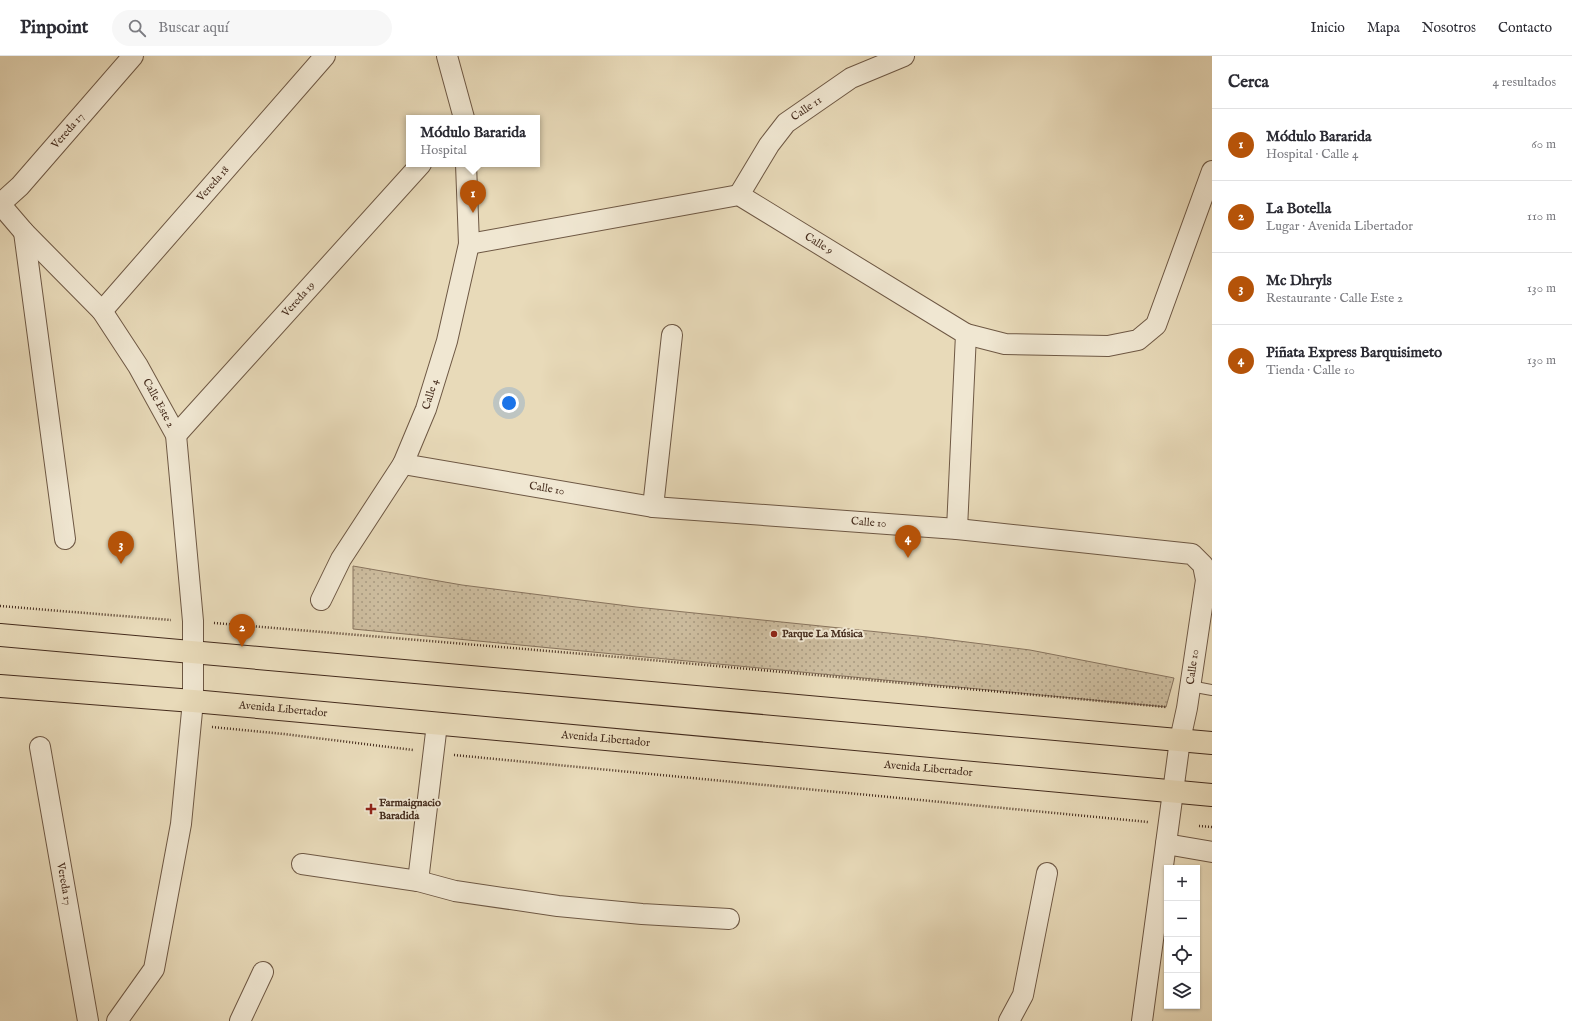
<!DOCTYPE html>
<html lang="es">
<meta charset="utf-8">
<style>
body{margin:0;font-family:"IM FELL English",serif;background:#f7f7f7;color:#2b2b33}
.controls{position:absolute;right:12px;bottom:12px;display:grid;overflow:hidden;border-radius:0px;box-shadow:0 1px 3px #0004}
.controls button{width:36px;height:36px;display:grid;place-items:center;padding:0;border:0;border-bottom:1px solid #e1e1e2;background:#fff;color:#2b2b33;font:20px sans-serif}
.you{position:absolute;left:509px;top:347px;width:14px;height:14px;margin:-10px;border:3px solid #fff;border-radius:50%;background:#1a73e8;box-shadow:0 0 0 6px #1a73e833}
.badge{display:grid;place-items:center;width:26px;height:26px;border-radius:50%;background:#b45309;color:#fff;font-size:13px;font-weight:700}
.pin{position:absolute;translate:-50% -33px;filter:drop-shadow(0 1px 2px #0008)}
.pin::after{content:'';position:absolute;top:21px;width:14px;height:12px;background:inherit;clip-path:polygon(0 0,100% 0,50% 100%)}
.popup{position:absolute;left:406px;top:59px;width:134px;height:52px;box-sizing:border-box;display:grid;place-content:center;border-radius:0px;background:#fff;filter:drop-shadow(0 1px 3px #0005);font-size:13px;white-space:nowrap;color:#7c7c81}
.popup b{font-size:15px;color:#2b2b33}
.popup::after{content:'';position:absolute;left:50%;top:100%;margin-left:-8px;border:8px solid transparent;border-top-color:#fff}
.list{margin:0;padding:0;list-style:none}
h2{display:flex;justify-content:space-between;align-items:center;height:52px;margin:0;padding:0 16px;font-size:17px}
h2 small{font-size:13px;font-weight:400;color:#7c7c81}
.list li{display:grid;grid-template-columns:26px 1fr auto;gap:12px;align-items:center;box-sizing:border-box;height:72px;padding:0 16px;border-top:1px solid #e1e1e2}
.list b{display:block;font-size:15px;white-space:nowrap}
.list p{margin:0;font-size:13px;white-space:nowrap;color:#7c7c81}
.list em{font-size:13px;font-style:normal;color:#7c7c81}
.icon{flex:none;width:22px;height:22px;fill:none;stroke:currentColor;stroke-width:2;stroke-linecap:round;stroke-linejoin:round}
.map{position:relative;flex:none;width:1212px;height:965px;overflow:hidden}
header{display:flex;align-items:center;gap:24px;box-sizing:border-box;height:56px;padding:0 20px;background:#fff;border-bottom:1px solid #e1e1e2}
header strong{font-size:19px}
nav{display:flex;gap:22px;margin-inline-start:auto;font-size:14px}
.search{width:280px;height:36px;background:#f7f7f7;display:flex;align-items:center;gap:10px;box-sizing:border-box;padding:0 14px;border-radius:22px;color:#7c7c81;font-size:15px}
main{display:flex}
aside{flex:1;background:#fff}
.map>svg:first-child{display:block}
</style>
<header>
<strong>Pinpoint</strong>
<div class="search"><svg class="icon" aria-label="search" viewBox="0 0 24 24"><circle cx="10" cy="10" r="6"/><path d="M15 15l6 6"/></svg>Buscar aquí</div>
<nav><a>Inicio</a><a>Mapa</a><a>Nosotros</a><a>Contacto</a></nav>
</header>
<main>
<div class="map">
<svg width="1212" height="965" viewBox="0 0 1212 965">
<defs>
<pattern id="park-dots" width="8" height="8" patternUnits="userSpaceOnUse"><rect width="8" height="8" fill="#ccbc9e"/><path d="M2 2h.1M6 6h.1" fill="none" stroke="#a79980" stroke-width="1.8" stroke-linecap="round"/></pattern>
</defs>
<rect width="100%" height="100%" fill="#e8dab9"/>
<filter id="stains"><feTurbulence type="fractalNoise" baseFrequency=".005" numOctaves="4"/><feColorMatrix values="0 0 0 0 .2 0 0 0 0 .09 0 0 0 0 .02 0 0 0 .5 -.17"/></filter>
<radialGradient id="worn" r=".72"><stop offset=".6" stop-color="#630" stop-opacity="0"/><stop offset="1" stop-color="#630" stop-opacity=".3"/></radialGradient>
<path fill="url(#park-dots)" stroke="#88745e" d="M 353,510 L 462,529 L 636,551 L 927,581 L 1030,594 L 1174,622 L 1166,651 L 353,573 Z"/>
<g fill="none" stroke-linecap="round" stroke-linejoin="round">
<defs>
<path id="lane" d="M 1190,630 L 1212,634"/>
<g id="street">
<path d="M 447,0 L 464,62"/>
<path id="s1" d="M 739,139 L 769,89 L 786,67 L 851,22 L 904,0"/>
<path id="s2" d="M 0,148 L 24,176 L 102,255 L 138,310 L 176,379 L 193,565 L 193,645 L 181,768 L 154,913 L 117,965"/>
<path id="s3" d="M 0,148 L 20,130 L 133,0"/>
<path d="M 24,176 L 65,483"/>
<path id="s4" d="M 469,188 L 739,139 L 966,278 L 957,473"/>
<path id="s5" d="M 102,255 L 325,0"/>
<path d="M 966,278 L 1005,288 L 1108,290 L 1138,284 L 1156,269 L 1212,115"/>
<path id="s6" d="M 176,379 L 421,108"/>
<path id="s7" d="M 403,408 L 653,451 L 957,473 L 1192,498 L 1203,509 L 1206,524 L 1187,652 L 1180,684 L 1142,965"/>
<path d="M 653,451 L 672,279"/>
<path id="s8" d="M 321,544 L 341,503 L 403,408 L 426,353 L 447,285 L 469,188 L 466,108"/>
<path id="s9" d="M 40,691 L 88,965"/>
<path d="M 1166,788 L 1212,796"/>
<path d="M 302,808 L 418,825 L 455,835 L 558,850 L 642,858 L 729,863"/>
<path d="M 418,825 L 437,668"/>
<path d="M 240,965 L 263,916"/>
<path d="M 1009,965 L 1023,939 L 1047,817"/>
</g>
<g id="primary">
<path d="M 0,579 L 1212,687"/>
<path id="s10" d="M 0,630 L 193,645 L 1212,739"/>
</g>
</defs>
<use href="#lane" stroke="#6e5844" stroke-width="12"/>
<use href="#street" stroke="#6e5844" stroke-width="22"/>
<use href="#primary" stroke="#452c1d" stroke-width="24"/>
<path stroke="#452c1d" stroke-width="2.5" stroke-dasharray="1 2" stroke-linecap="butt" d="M 0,550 L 171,564
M 214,567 L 596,599 L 1166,651
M 212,671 L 284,678 L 413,694
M 454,699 L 1148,766
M 1199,770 L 1212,771"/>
<use href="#lane" stroke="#f0e7d2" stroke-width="10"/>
<use href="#street" stroke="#f0e7d2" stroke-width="20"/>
<use href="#primary" stroke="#e8dab9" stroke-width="22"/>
</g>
<g fill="#8f2418" stroke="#f0e7d2" stroke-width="1.5">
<circle cx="774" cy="578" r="4"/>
<path d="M369 747h4v4h4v4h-4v4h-4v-4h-4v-4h4z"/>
</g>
<g text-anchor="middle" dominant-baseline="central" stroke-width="4" stroke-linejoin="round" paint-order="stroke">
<g font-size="11" fill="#452c1d" stroke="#f0e7d2">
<text stroke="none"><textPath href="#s1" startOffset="111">Calle 11</textPath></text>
<text stroke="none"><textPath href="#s3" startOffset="100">Vereda 17</textPath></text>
<text stroke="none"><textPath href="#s5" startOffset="169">Vereda 18</textPath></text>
<text stroke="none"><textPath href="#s4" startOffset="368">Calle 9</textPath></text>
<text stroke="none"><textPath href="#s6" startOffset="183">Vereda 19</textPath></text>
<text stroke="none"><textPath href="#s8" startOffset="234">Calle 4</textPath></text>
<text stroke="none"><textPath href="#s2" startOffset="256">Calle Este 2</textPath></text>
<text stroke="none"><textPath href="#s7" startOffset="146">Calle 10</textPath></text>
<text stroke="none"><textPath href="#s7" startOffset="470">Calle 10</textPath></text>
<text transform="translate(1193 611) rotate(-82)">Calle 10</text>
<text stroke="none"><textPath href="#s10" startOffset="284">Avenida Libertador</textPath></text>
<text stroke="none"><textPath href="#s10" startOffset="608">Avenida Libertador</textPath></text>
<text stroke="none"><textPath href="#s10" startOffset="932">Avenida Libertador</textPath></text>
<text stroke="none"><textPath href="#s9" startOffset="139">Vereda 17</textPath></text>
</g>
<g font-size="11" font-weight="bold" fill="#452c1d" stroke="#f0e7d2" text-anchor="start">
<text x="782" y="578">Parque La Música</text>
<text x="379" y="747">Farmaignacio<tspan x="379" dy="13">Baradida</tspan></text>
</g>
</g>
<rect width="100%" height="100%" filter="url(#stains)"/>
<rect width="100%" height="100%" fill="url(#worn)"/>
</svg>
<div class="controls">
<button>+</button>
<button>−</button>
<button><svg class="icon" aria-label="locate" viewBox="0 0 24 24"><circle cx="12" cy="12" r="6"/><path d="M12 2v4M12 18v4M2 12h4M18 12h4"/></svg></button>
<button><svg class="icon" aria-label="layers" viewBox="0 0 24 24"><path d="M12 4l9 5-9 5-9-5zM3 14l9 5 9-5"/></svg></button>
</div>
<div class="you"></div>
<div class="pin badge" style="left:473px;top:157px">1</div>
<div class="popup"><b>Módulo Bararida</b>Hospital</div>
<div class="pin badge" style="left:242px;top:591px">2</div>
<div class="pin badge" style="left:121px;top:508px">3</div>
<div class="pin badge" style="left:908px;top:502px">4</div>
</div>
<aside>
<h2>Cerca<small>4 resultados</small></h2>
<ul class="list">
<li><span class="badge">1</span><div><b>Módulo Bararida</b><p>Hospital · Calle 4</p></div><em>60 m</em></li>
<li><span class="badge">2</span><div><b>La Botella</b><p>Lugar · Avenida Libertador</p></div><em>110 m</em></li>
<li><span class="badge">3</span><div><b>Mc Dhryls</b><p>Restaurante · Calle Este 2</p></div><em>130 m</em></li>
<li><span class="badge">4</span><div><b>Piñata Express Barquisimeto</b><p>Tienda · Calle 10</p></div><em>130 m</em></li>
</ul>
</aside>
</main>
